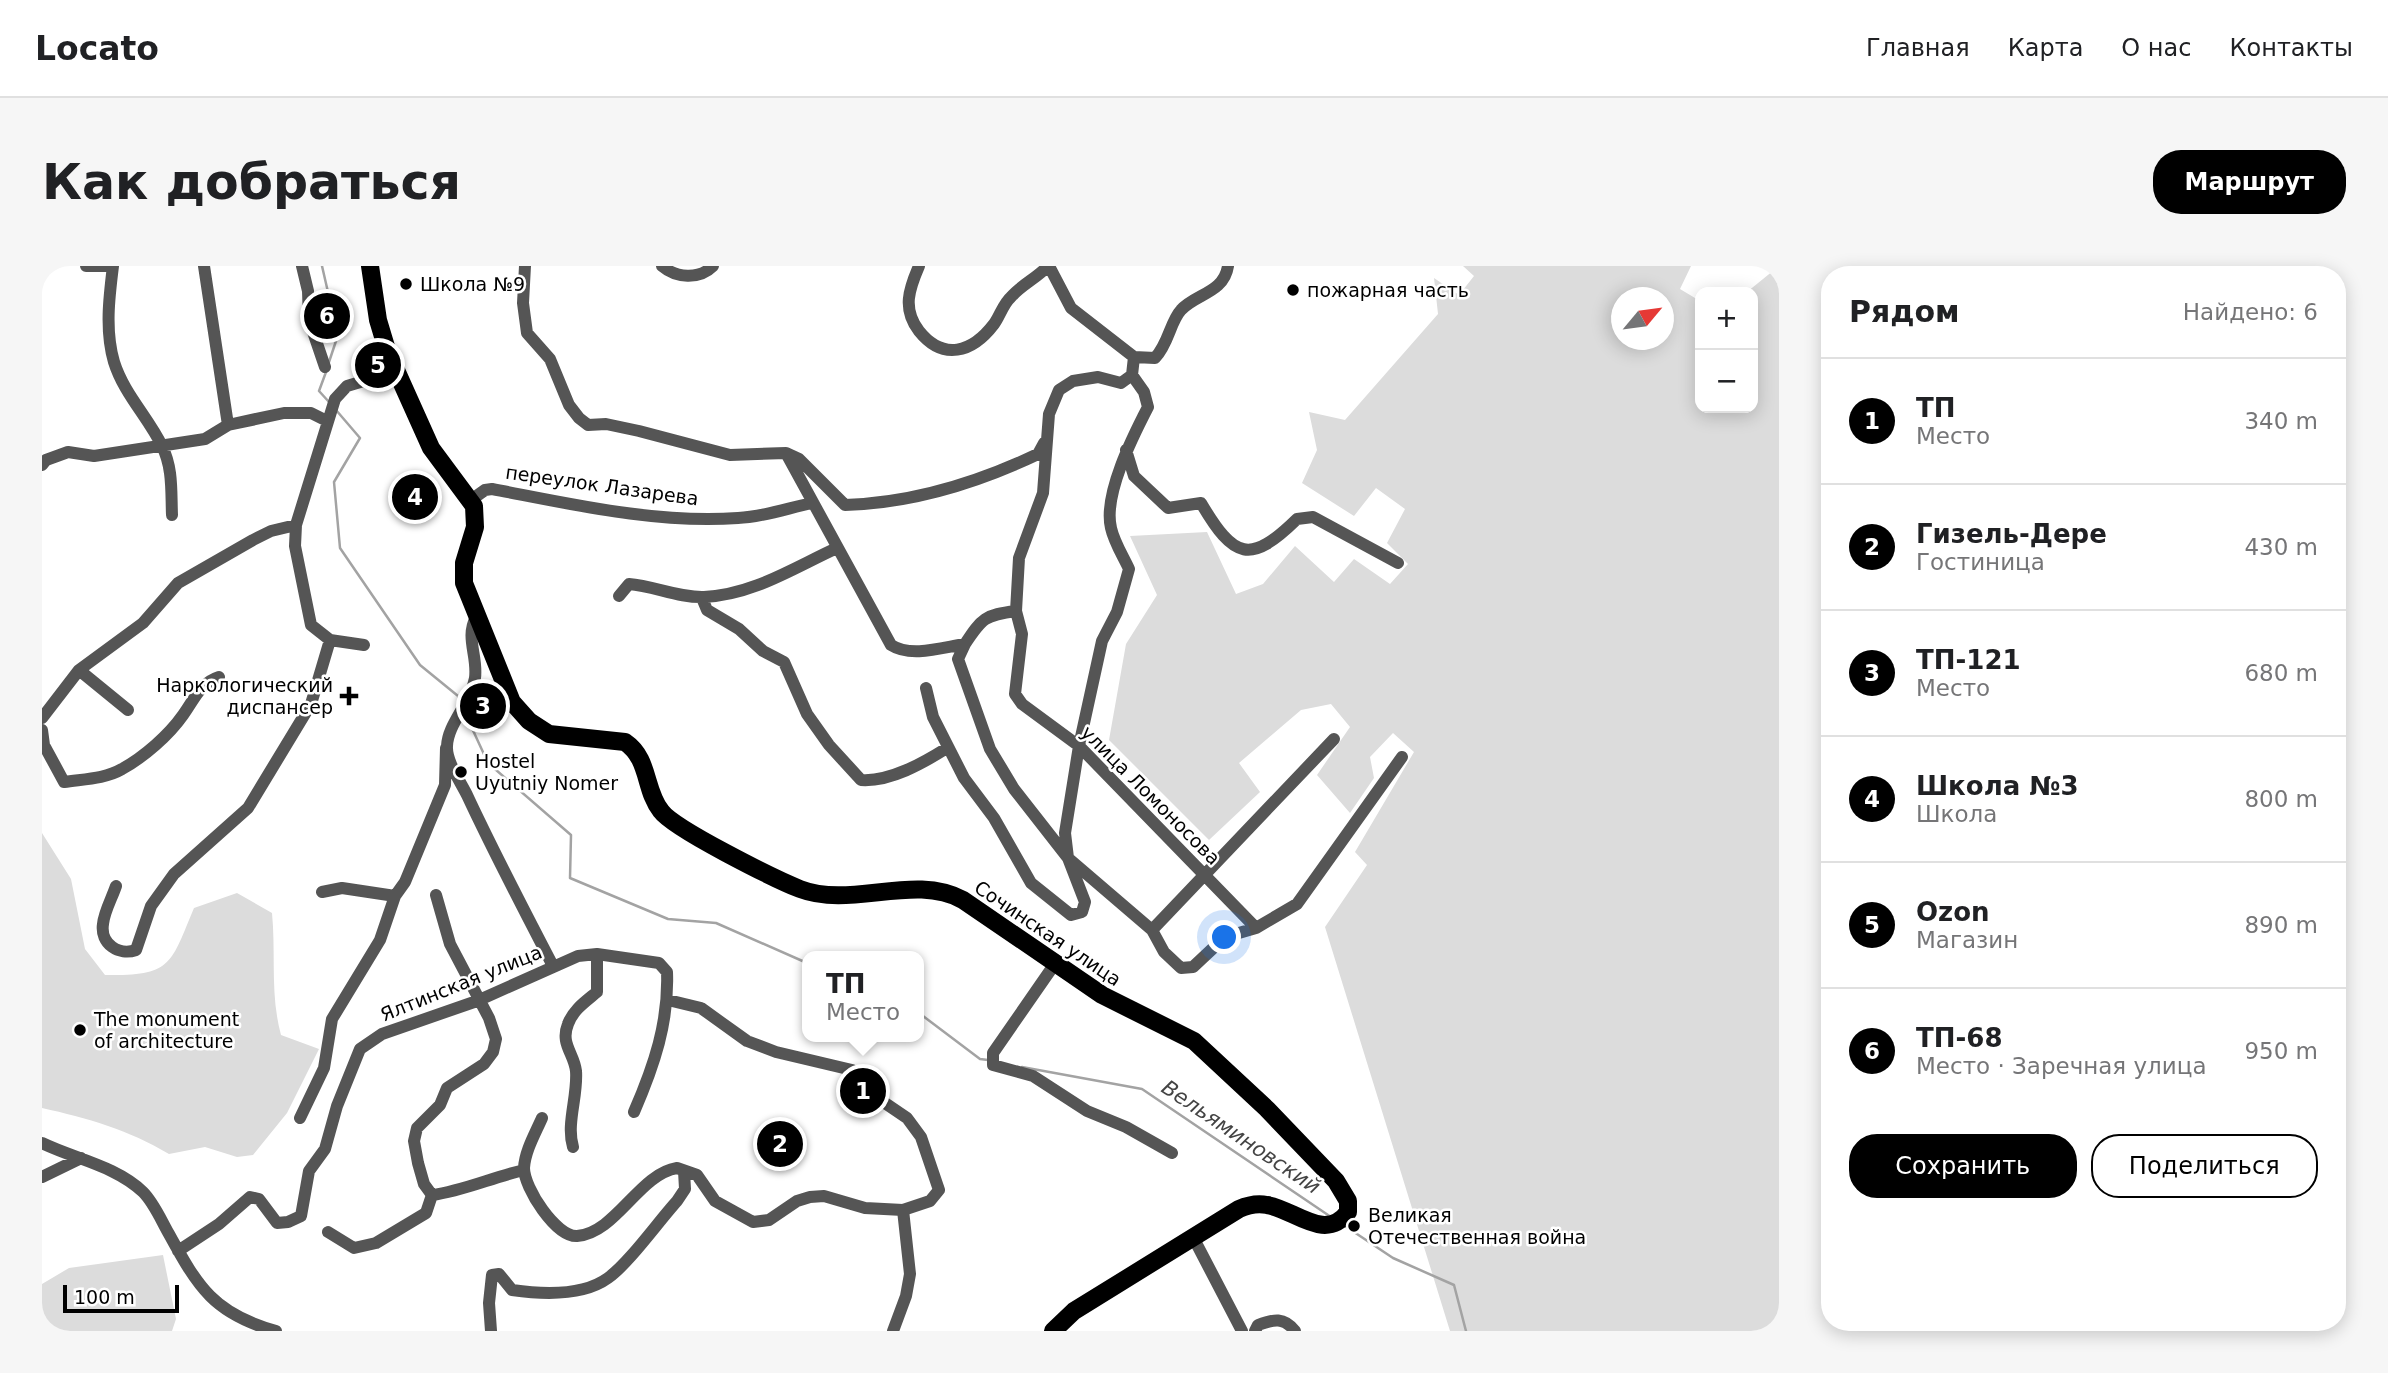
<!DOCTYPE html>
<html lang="ru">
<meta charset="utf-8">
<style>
body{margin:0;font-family:"DejaVu Sans",sans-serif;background:#f6f6f6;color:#202124}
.controls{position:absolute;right:21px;top:21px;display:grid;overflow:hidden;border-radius:14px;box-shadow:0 4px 18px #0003}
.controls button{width:63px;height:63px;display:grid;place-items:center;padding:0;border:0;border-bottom:2px solid #e0e0e0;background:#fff;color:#202124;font:35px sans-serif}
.compass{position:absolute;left:1569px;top:21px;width:63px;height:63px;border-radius:50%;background:#fff;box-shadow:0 4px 18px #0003;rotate:61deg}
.scale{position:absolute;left:21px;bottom:18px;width:116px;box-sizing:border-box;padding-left:7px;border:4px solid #000;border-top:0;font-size:19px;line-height:24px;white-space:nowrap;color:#000;-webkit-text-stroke:5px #fff;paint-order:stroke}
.you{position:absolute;left:1183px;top:672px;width:24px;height:24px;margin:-18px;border:5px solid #fff;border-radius:50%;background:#1a73e8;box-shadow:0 0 0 10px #1a73e833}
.badge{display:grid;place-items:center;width:46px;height:46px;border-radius:50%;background:#000;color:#fff;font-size:23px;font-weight:700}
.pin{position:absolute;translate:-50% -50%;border:4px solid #fff;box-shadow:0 2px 7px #0006}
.popup{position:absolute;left:760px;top:685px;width:122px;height:91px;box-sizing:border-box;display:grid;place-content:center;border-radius:14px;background:#fff;filter:drop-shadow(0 2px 5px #0005);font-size:23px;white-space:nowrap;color:#757577}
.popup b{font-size:26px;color:#202124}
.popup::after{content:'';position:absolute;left:50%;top:100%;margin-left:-14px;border:14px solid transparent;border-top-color:#fff}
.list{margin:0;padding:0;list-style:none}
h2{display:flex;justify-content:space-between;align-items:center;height:91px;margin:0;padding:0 28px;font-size:30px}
h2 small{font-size:23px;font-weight:400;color:#757577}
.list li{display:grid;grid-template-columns:46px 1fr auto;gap:21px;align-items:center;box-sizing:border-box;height:126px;padding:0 28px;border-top:2px solid #e0e0e0}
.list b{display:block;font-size:26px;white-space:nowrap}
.list p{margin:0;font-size:23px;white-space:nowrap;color:#757577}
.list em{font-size:23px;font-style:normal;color:#757577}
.actions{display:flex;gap:14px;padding:21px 28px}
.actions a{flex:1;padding:16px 0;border:2px solid #000;border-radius:28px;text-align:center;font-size:24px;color:#000}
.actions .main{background:#000;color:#fff}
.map{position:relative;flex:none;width:1737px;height:1065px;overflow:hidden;border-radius:28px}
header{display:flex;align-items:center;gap:42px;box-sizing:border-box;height:98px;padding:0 35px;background:#fff;border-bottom:2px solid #e0e0e0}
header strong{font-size:33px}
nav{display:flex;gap:38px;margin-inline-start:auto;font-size:24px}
.intro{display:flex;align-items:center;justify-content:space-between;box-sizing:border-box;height:168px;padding:0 42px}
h1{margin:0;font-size:49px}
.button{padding:18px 32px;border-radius:28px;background:#000;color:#fff;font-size:24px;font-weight:700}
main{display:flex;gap:42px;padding:0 42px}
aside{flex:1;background:#fff;border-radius:28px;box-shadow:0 4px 18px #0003}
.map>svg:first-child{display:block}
</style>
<header>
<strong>Locato</strong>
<nav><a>Главная</a><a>Карта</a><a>О нас</a><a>Контакты</a></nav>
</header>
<div class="intro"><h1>Как добраться</h1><a class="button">Маршрут</a></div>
<main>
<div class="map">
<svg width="1737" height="1065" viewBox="0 0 1737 1065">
<rect width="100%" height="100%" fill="#fff"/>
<path fill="#dcdcdc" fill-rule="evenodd" d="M 1421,0 L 1649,0 L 1638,23 L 1658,35 L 1658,142 L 1711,142 L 1711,26 L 1705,26 L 1737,0 L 1737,1065 L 1408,1065 L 1283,661 L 1325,599 L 1313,586 L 1372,486 L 1351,467 L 1328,491 L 1332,512 L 1308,547 L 1275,509 L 1308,461 L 1289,438 L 1259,444 L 1197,497 L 1218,526 L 1167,574 L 1067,474 L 1084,378 L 1115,329 L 1088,270 L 1165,266 L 1194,328 L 1221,318 L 1253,280 L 1292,316 L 1312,293 L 1348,318 L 1366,298 L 1345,277 L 1363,243 L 1334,222 L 1312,250 L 1260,217 L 1275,184 L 1267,146 L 1303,154 L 1396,48 L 1392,12 L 1417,29 L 1432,10 ZM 1580,32 L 1622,32 L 1622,74 L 1580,74 Z
M 0,567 L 29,613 L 43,683 L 63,709 C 130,710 128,699 152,642 L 195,627 L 230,647 C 234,688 228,729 239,769 L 277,783 L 245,847 L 211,889 L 195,891 L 163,881 L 127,888 C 87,864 45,852 0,842 Z
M 121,989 L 134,1053 L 130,1065 L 0,1065 L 0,1018 L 27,1002 Z"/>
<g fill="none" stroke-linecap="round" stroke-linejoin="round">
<path stroke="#a3a3a3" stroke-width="2.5" d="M 280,0 L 291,48
M 287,96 L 296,69 L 294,60
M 284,106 L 277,125 L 287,136
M 294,144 L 318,172 L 292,216 L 298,282 L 378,399 L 416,430 L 419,438
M 423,447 L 446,497 L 529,569 L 528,612 L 626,653 L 674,657 L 765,697
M 877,747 L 938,793 L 946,794
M 980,801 L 1100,823 L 1289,951
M 1303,960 L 1351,992 L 1412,1019 L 1424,1065"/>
<path stroke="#555" stroke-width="12" d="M 44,0 L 66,0
M 71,0 C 67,32 63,65 72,96 C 82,128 106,151 120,180 C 131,202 129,225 130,249
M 162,0 L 186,159
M 260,0 L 266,25 L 267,54 L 283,101
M 483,0 L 481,37 L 485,67 L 508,93 L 527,139 L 537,152 L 546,159 L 564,158 L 597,165 L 688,189 L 744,187 L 757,193 L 803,239 C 870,237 935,217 996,188 L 1002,177
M 620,0 C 634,12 657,14 671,0
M 877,0 C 867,23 860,43 877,65 C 901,95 930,87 952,58 C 958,50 961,38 969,31 C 979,19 995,12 1006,0
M 1007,0 L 1029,42 L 1092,91 L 1113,92 C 1127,77 1128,56 1139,44 C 1153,28 1182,27 1186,0
M 1092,91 L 1090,109 L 1079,117 L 1056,111 L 1031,115 L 1017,124 L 1007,148 L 1001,227 L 977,292 L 974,345 L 980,368 L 973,428 L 980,438 L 1037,480 L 1214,662
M 1084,184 L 1092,210 L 1126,242 L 1159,237 C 1192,293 1208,299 1255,253 L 1271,251 L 1356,297
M 744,187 L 849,379 C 869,392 902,381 923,378 L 916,393 L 948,483 L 972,523 L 1026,592 L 1110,664 L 1122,686 L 1139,702 L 1151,701 L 1183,671 L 1214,662 L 1255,638 L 1360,491
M 0,199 L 4,194 L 26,186 L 52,190 L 163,173 L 186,159 L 242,147 L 269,147 L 285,155
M 429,234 L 443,224 L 450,223 C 529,238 615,258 696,252 C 721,251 746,242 770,237
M 577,330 L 587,318 C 612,320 637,332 662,331 C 711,329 753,301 795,282
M 660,332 L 665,344 L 697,363 L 721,385 L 742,396 L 765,448 L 787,479 L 819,514 C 848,516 881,497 905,482
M 434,351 C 423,372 436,390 433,412 C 428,439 406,457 405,480 C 404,495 418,515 425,529 C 452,587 482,644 511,700
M 923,378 C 940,352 943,349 974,345
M 322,379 L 288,374 L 269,359 L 253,280 L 254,259 L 293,133 L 305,120 L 355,105
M 37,404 L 86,444
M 884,422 L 891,451 L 922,512 L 952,552 L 989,617 L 1029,649 L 1040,646 L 1043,636 L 1026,592 L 1023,567 L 1037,480 L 1060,375 L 1075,346 L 1087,303 C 1081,290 1072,276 1069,262 C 1061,229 1091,170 1106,141 L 1102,126 L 1090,109
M 0,452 L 37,404 L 101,357 L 136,317 L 211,274 L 229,265 L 254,259
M 0,464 L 2,479 L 22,516 C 41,513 63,513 80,503 C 102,491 127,469 141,449 C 152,434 158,417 177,411
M 74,620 C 70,632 62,646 61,658 C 58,678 77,690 94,684 L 109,640 L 132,608 L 206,542 L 269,438 L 288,374
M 280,626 L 300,622 L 353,630
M 394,629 L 408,678 L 447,752 L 454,773 L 451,786 L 442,798 L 405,822 L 398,839 L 375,862 L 372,875 L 376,897 L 382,918 L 390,929 C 421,925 451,911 482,904
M 1110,664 L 1292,473
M 1012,699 L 951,787 L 951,799 L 991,810 L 1045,845 L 1084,861 L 1130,887
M 626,734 L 659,742 L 705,775 L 734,786 L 810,804 L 823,812 L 837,833 L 865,852 L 879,871 L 897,924 L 888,935 L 861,944 L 868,1008 L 864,1030 L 851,1065
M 258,852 L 282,802 L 290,753 L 338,674 L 353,630 L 363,616 L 403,519 L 404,482
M 500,852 C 493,868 483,885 482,902 C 482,922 514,971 535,970 C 574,967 597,908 635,902 L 655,909 L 673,935 L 711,956 L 727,954 L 755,935 L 768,931 L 782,930 L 823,942 L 861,944
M 0,877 C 33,893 74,900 101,926 C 112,937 119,954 127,968 C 156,1021 172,1048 234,1065
M 531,881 C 524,858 536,830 534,805 C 532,787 518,778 526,758 C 531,744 543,736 555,726 L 555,688
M 0,911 L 39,892
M 286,966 L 312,982 L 334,977 L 384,947 L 390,929
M 1151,971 L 1200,1065
M 136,985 L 177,958 L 208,931 L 217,933 L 235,957 L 246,956 L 259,950 L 267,905 L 283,883 L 295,840 L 318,783 L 340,768 L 435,735 L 536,690 L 555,688 L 617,697 L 625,706 C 627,756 612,800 592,846
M 449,1065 L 447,1037 L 450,1009 L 457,1008 L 470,1024 C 498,1028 540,1031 566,1012 C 587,997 616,956 635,935 L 643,923 L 642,905
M 1213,1065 L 1216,1059 C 1232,1053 1242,1051 1253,1065"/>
<path stroke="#000" stroke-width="18" d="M 328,0 L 336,54 L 345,84 L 389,182 L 432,240 L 433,261 L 422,297 L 422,317 L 470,436 L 487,455 L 507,468 L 583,476 C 608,493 602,524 619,545 C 632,563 733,613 758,623 C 810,643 872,607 921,634 L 1060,729 L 1152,775 L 1225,843 L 1294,915 L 1306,935 L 1306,946 C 1283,977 1252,943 1225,939 C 1215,937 1206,939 1197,943 L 1032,1045 L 1011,1065"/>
</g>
<g fill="#000" stroke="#fff" stroke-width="2.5">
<circle cx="364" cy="18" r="7"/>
<circle cx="1251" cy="24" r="7"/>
<path d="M303.5 419.5h7v7h7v7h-7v7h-7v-7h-7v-7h7z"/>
<circle cx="419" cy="506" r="7"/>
<circle cx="38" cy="764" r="7"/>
<circle cx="1312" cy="960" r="7"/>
</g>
<g text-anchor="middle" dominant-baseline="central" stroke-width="5" stroke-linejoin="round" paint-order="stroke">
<g font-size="19" fill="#000" stroke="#fff" text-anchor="start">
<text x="378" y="18">Школа №9</text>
<text x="1265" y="24">пожарная часть</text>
<text x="291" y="419" text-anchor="end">Наркологический<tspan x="291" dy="22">диспансер</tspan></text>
<text x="433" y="495">Hostel<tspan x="433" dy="22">Uyutniy Nomer</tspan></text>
<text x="52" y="753">The monument<tspan x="52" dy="22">of architecture</tspan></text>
<text x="1326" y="949">Великая<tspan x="1326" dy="22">Отечественная война</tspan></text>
</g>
<g font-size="19" fill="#000" stroke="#fff">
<text transform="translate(560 219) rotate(8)">переулок Лазарева</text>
<text transform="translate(1109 529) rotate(45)">улица Ломоносова</text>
<text transform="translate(1006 667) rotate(34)">Сочинская улица</text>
<text transform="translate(419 717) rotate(-22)">Ялтинская улица</text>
</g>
<g font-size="21" font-style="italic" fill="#444" stroke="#fff">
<text transform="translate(1199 871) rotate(34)">Вельяминовский</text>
</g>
</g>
</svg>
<div class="controls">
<button>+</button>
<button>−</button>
</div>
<svg class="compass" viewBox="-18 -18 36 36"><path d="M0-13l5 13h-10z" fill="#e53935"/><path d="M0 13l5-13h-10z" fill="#757577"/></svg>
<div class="scale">100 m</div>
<div class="you"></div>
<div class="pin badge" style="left:821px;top:825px">1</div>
<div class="popup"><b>ТП</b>Место</div>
<div class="pin badge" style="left:738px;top:878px">2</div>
<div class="pin badge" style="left:441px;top:440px">3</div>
<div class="pin badge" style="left:373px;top:231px">4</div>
<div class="pin badge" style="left:336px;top:99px">5</div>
<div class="pin badge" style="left:285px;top:50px">6</div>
</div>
<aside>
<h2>Рядом<small>Найдено: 6</small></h2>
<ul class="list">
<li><span class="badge">1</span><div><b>ТП</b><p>Место</p></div><em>340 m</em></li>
<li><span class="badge">2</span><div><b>Гизель-Дере</b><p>Гостиница</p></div><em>430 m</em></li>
<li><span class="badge">3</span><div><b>ТП-121</b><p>Место</p></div><em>680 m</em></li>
<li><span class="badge">4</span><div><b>Школа №3</b><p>Школа</p></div><em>800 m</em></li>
<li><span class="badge">5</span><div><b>Ozon</b><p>Магазин</p></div><em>890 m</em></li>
<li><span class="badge">6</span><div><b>ТП-68</b><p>Место · Заречная улица</p></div><em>950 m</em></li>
</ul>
<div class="actions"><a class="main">Сохранить</a><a>Поделиться</a></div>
</aside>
</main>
